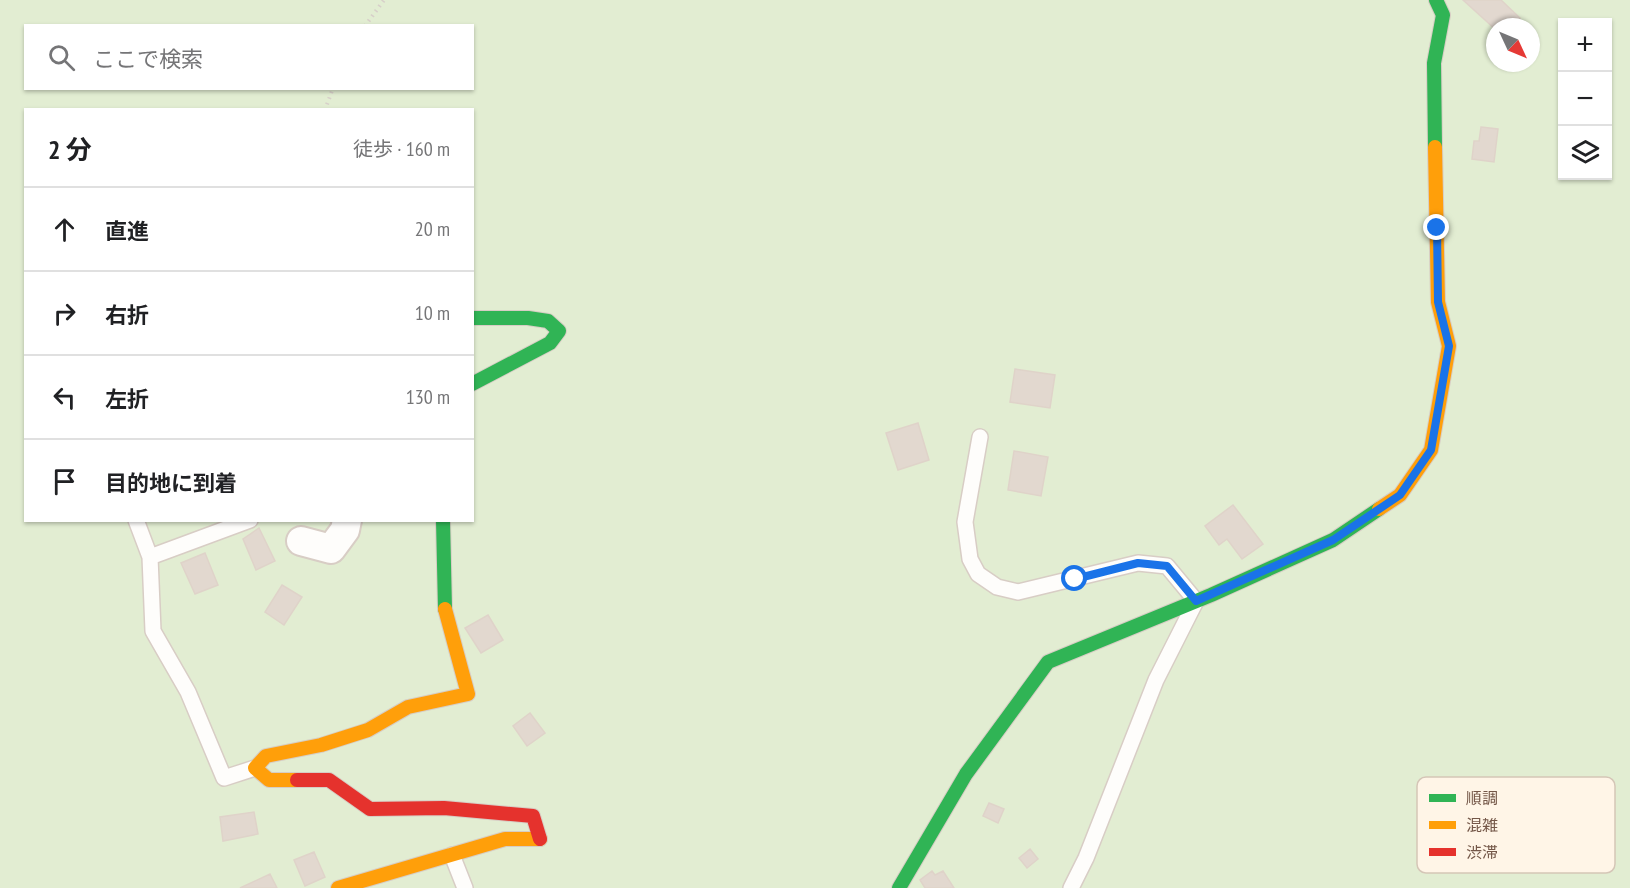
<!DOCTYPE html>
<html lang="ja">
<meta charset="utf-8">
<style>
body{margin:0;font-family:"PT Sans Narrow","Noto Sans JP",sans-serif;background:#f6f6f6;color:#202124}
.controls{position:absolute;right:18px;top:18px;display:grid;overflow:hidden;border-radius:0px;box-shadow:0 2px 4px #0004}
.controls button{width:54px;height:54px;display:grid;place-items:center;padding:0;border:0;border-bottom:2px solid #e0e0e0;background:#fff;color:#202124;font:30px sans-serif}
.compass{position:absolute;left:1486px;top:18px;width:54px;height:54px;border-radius:50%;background:#fff;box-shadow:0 2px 4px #0004;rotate:134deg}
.stop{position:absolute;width:18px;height:18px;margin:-14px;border:4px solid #1a73e8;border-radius:50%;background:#fff}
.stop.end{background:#1a73e8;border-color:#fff;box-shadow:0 2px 6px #0008}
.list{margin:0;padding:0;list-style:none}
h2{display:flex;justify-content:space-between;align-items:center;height:78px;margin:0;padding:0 24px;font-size:26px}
h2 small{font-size:20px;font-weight:400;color:#757577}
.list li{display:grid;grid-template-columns:39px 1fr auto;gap:18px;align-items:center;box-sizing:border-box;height:84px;padding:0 24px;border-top:2px solid #e0e0e0}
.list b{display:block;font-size:22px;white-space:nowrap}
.list em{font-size:20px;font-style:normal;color:#757577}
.icon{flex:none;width:33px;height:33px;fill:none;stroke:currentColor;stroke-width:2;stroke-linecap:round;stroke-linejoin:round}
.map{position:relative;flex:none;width:1630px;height:888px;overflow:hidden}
.search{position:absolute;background:#fff;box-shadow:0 2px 4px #0004;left:24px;top:24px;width:450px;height:66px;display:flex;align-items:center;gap:15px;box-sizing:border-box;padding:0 21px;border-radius:0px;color:#757577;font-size:22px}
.panel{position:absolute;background:#fff;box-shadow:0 2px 4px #0004;left:24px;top:108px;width:450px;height:414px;border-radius:0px}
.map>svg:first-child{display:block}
</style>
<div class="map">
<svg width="1630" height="888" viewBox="0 0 1630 888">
<rect width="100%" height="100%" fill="#f6f0e7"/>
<path fill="#e2edd2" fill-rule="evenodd" d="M 0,0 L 1630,0 L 1630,888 L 0,888 ZM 1562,22 L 1608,22 L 1608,176 L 1562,176 ZM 26,26 L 472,26 L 472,88 L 26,88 ZM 1495,27 L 1531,27 L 1531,63 L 1495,63 ZM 26,110 L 472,110 L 472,520 L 26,520 Z"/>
<path fill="#e2d8cf" stroke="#dfd3c9" stroke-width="1.5" d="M 1463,0 L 1501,0 L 1520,18 L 1512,27 L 1495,27 L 1495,29 Z
M 1481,127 L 1498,129 L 1494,162 L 1472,159 L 1474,141 L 1479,141 Z
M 1015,369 L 1055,375 L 1050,408 L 1010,402 Z
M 918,423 L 929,460 L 898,470 L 886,433 Z
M 1014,451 L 1048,457 L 1041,496 L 1008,490 Z
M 1233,505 L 1263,544 L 1242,559 L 1227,539 L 1219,545 L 1205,526 Z
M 259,528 L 275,561 L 256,570 L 243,539 Z
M 205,553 L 218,585 L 195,594 L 181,563 Z
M 282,585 L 302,597 L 284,625 L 265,612 Z
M 488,615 L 503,640 L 481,653 L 465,628 Z
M 530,713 L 545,733 L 527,746 L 513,726 Z
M 989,803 L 1004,809 L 998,823 L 983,816 Z
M 254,812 L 258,834 L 223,841 L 220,817 Z
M 1030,849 L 1038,859 L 1027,868 L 1019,858 Z
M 314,852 L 325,877 L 305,886 L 294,860 Z
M 932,871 L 935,875 L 943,871 L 954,888 L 925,888 L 920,880 Z
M 270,874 L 277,888 L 240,888 Z"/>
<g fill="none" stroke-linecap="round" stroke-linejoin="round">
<defs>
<path id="lane" d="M 980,437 L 965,522 L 970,559 L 978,574 L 997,587 L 1018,592 L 1138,563 L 1167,566 L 1196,601 L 1156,680 L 1086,858 L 1071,888
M 136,520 L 150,557
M 250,520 L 150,557 L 153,631 L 188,692 L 224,778 L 255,768
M 452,855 L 465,888"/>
<path id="street" d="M 301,541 L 331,549 L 345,530 L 347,520"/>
<path id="fast" d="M 1435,147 L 1434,63 L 1443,15 L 1436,0
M 472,318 L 528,318 L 548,321 L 559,331 L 550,343 L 472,384
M 443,520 L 445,609
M 899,888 L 966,774 L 1048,662 L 1211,595 L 1333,540 L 1379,509"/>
<path id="slow" d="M 1379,509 L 1400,495 L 1431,450 L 1449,346 L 1438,302 L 1435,147
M 297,780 L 269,780 L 255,768 L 266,756 L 321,745 L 368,730 L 408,707 L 468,694 L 445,609
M 338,888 L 505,839 L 540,839"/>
<path id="jam" d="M 297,780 L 329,780 L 370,809 L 444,808 L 533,816 L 540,839"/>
</defs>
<use href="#lane" stroke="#d8cdc5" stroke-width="18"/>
<use href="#street" stroke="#d8cdc5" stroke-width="32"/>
<use href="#fast" stroke="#d7cdc4" stroke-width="16"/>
<use href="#slow" stroke="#d7cdc4" stroke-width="16"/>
<use href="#jam" stroke="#d7cdc4" stroke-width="16"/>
<path stroke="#d7cfc9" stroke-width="4" stroke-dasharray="1.5 4.5" stroke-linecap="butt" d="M 365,26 L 384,0
M 325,110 L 333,88"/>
<use href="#lane" stroke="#fefdfb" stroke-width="15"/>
<use href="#street" stroke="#fefdfb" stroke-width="28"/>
<use href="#fast" stroke="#30b455" stroke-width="14"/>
<use href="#slow" stroke="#ff9f0a" stroke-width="14"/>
<use href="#jam" stroke="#e5322d" stroke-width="14"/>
</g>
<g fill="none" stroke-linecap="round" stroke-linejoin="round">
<path stroke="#1a73e8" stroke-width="8" d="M 1075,579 L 1138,563 L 1167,566 L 1196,601 L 1333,540 L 1400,495 L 1431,450 L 1449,346 L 1438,302 L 1437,228"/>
</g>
<rect x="1417" y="777" width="198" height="96" rx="9" fill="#fff5e7" stroke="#d5c6b7" stroke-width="1.5"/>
<rect x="1429" y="794" width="27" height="8" fill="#30b455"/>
<rect x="1429" y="821" width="27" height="8" fill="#ff9f0a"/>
<rect x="1429" y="848" width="27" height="8" fill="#e5322d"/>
<g font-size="16" fill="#745748">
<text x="1466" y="804">順調</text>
<text x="1466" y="831">混雑</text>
<text x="1466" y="858">渋滞</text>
</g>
</svg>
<div class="controls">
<button>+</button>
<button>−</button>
<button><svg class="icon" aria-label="layers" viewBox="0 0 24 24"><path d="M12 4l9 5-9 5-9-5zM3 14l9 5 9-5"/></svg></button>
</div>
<svg class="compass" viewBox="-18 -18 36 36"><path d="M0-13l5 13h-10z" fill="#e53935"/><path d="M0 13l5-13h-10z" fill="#757577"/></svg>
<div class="stop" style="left:1075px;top:579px"></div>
<div class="stop end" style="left:1437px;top:228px"></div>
<div class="search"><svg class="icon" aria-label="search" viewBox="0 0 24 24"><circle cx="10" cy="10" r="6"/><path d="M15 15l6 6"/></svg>ここで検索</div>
<section class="panel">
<h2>2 分<small>徒歩 · 160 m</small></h2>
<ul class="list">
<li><svg class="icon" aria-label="ahead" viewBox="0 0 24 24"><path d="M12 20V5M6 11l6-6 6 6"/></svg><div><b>直進</b></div><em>20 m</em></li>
<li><svg class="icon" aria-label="right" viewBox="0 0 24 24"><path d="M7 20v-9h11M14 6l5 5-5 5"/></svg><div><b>右折</b></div><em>10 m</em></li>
<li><svg class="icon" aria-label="left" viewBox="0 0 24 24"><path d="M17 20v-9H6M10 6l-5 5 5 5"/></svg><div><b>左折</b></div><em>130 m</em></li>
<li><svg class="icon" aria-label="arrive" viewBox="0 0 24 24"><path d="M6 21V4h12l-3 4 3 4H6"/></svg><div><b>目的地に到着</b></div></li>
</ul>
</section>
</div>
